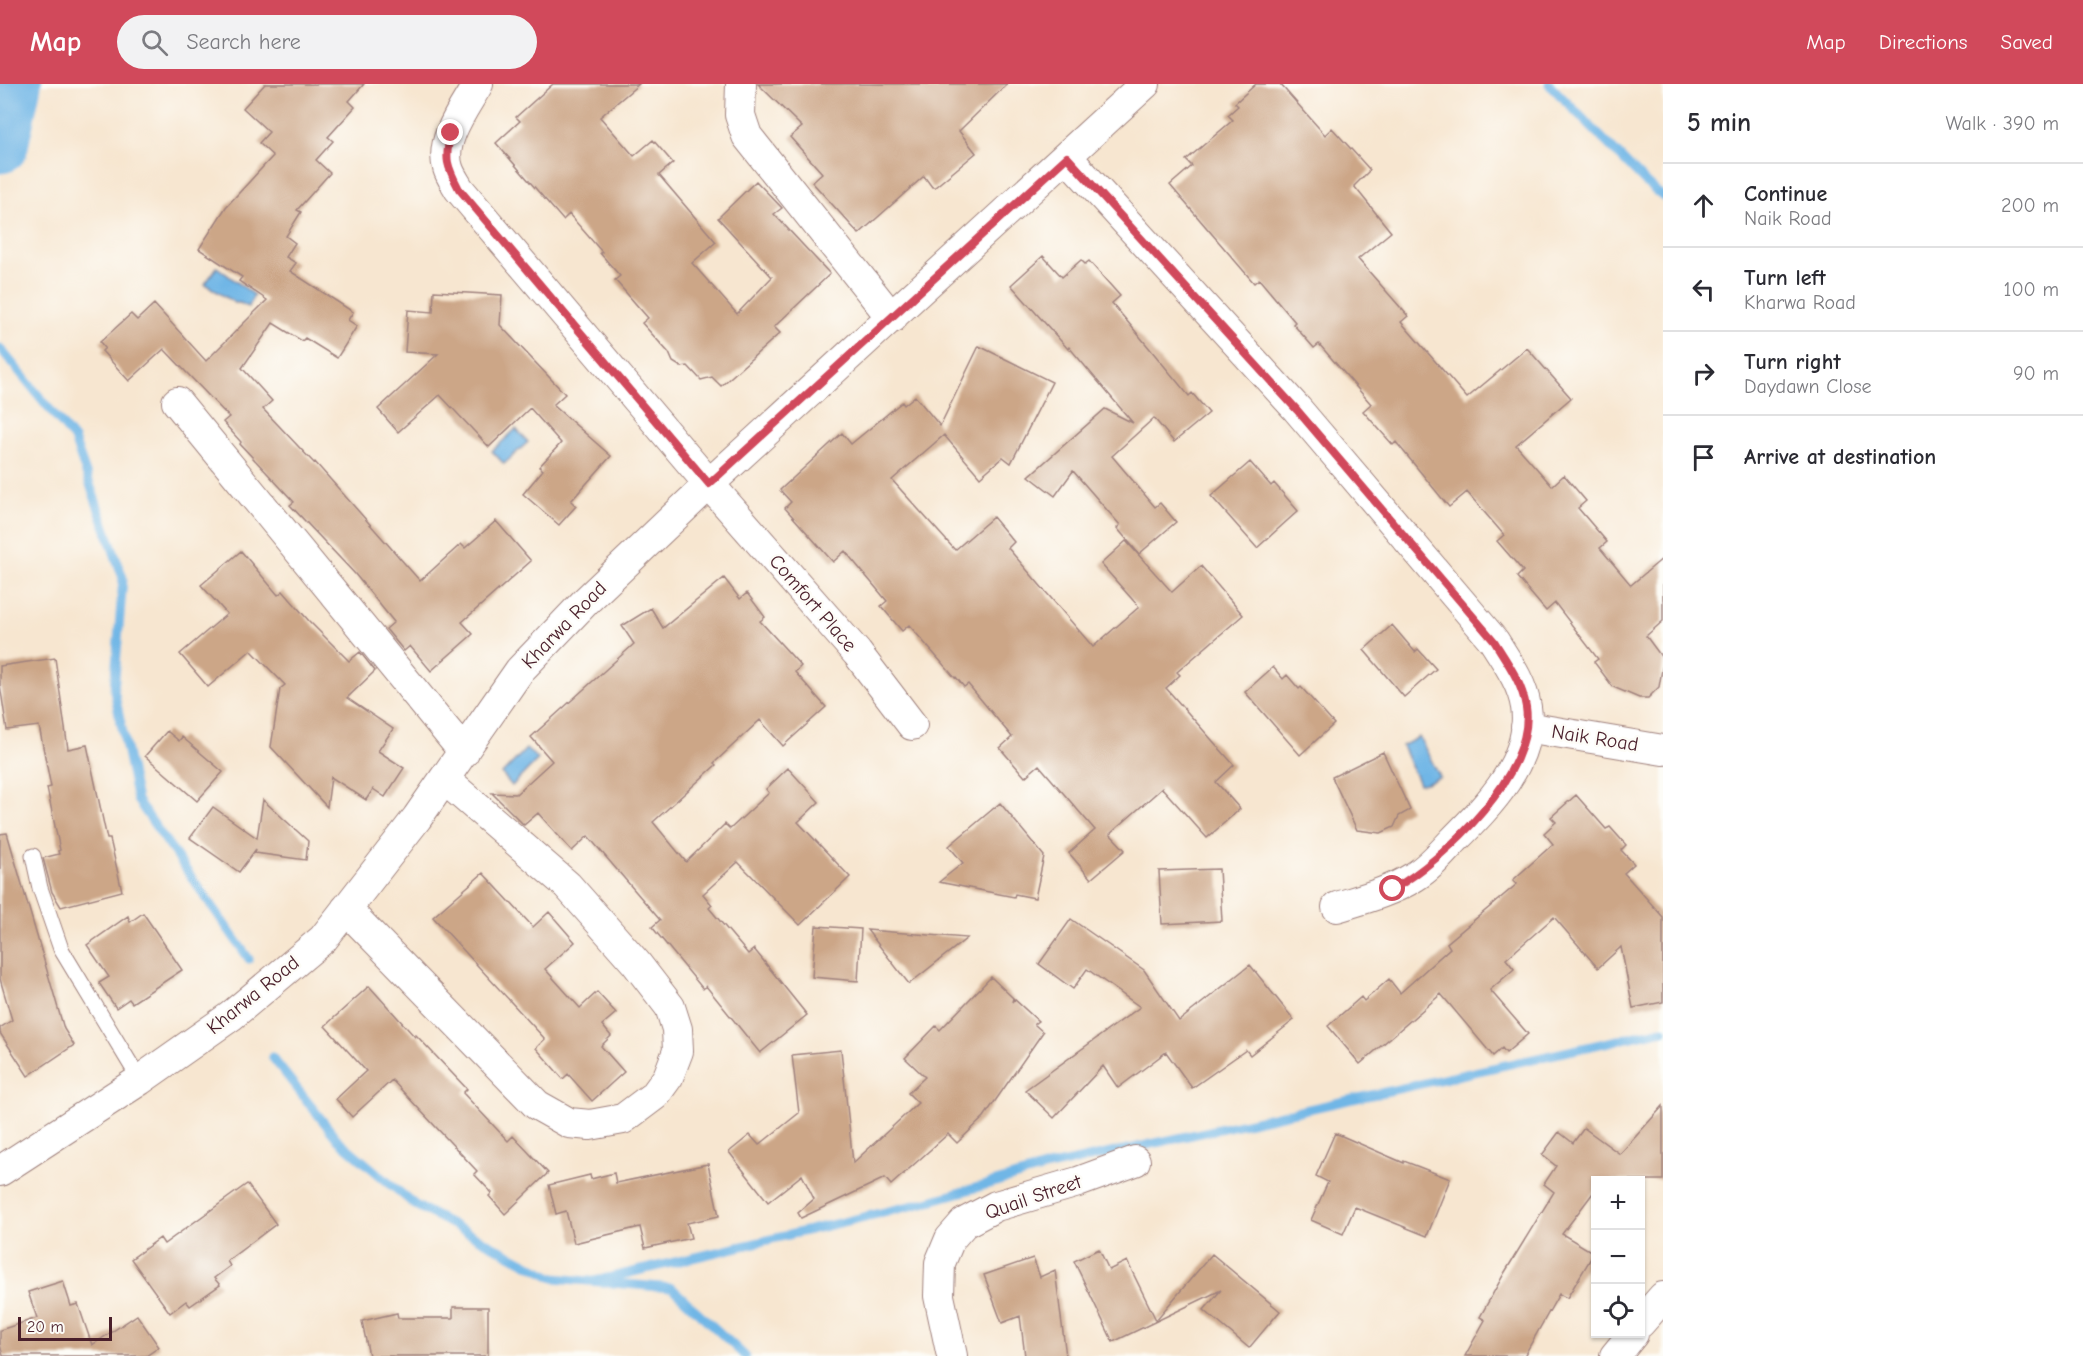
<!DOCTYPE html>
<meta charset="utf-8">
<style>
body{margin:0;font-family:"Comic Neue",sans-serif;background:#f2f2f3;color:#2b2b33}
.controls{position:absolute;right:18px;bottom:18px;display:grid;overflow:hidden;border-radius:0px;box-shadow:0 2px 4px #0004}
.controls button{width:54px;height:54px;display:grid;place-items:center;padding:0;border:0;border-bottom:2px solid #e1e1e2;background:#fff;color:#2b2b33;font:30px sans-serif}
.scale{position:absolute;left:18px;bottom:15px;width:94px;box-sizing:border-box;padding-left:6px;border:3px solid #4a1f2b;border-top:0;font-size:16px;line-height:21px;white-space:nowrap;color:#4a1f2b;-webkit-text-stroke:4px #fdfcf7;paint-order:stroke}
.stop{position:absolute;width:18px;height:18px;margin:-14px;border:4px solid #d1495b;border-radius:50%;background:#fff}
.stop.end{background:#d1495b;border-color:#fff;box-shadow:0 2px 6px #0008}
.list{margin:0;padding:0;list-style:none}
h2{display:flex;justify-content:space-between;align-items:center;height:78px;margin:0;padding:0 24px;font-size:26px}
h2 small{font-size:20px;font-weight:400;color:#7c7c81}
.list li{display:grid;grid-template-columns:39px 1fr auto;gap:18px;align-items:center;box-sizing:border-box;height:84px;padding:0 24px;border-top:2px solid #e1e1e2}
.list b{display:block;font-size:22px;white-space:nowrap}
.list p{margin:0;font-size:20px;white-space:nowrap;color:#7c7c81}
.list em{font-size:20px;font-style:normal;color:#7c7c81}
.icon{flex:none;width:33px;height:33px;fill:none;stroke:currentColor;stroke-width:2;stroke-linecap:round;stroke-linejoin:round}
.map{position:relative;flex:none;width:1663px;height:1272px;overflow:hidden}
header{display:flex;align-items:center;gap:36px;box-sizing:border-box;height:84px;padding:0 30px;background:#d1495b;color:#fff}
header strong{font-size:28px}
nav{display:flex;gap:33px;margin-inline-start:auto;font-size:21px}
.search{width:420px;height:54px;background:#f2f2f3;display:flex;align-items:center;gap:15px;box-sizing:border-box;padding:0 21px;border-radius:33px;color:#7c7c81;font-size:22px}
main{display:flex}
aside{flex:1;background:#fff}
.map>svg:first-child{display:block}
</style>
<header>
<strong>Map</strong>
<div class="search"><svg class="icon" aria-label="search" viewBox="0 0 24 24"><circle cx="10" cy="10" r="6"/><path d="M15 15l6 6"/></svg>Search here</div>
<nav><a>Map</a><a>Directions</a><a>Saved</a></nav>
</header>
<main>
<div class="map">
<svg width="1663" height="1272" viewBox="0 0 1663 1272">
<rect width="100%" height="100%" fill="#fdfcf7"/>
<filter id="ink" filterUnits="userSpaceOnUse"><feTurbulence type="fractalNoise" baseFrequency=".0167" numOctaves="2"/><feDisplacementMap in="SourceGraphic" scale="12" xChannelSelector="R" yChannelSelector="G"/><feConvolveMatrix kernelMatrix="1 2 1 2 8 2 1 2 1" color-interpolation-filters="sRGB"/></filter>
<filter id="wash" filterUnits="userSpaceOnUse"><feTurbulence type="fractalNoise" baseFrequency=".008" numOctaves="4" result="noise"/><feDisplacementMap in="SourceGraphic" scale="24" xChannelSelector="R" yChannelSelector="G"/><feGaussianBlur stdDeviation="1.35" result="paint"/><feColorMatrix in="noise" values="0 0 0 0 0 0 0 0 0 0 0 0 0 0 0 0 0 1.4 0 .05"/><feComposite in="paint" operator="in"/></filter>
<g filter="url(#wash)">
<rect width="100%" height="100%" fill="#f7e6d0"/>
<path fill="#6fb6e6" stroke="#5c6a88" stroke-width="1.5" d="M 217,183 L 254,211 L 248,223 L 240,219 L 235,219 L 205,200 Z
M 516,345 L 528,358 L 504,380 L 492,367 Z
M 1419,653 L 1440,693 L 1426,699 L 1419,700 L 1402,662 Z
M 526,665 L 538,675 L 512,702 L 502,690 Z"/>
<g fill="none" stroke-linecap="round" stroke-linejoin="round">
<path stroke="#6fb6e6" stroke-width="9" d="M 1549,0 L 1647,100 L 1663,113
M 0,264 L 74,355 L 123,494 L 114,606 L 137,716 L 249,875
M 272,973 L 338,1056 L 415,1121 L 554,1194 L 672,1204 L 745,1272
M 595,1197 L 923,1119 L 1048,1083 L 1663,946"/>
<path stroke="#6fb6e6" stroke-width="57" d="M 0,61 L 13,0"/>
</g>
<g id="blocks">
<path fill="#cca687" d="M 265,0 L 364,0 L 349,17 L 355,23 L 328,53 L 333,57 L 316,76 L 330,89 L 297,126 L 301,128 L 286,152 L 295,159 L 286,173 L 296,179 L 290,187 L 353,228 L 348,236 L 357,242 L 337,274 L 305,254 L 302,257 L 273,239 L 242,284 L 272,317 L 263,325 L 314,379 L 315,378 L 420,497 L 461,460 L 465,464 L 496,437 L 531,477 L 462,538 L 473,550 L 431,587 L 410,562 L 404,567 L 386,545 L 394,538 L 355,490 L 290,421 L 294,418 L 240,360 L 241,358 L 223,338 L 229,333 L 164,265 L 129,297 L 102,267 L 105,264 L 100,258 L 131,230 L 137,236 L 154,220 L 206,277 L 267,216 L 239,197 L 242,193 L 199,165 L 226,123 L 273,72 L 259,59 L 269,48 L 243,24 Z
M 553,0 L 639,0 L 600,33 L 634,72 L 653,56 L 673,79 L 659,91 L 716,158 L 692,179 L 737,230 L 772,193 L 718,134 L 756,97 L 782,124 L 774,130 L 830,190 L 774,243 L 780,249 L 721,302 L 712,293 L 701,296 L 688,282 L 681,283 L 673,278 L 669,269 L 642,239 L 648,234 L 615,196 L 620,192 L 600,169 L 602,168 L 569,130 L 563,136 L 496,59 L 520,37 L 516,33 Z
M 758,0 L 1007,0 L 959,47 L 976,69 L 935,103 L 932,103 L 924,92 L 859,150 L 812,98 L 822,89 L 790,53 L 802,43 Z
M 1256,0 L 1280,0 L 1325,51 L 1332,44 L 1370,86 L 1354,102 L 1391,148 L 1358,175 L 1408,232 L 1401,238 L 1467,314 L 1527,264 L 1571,314 L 1516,361 L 1552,402 L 1564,391 L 1586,417 L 1578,424 L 1607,458 L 1600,464 L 1631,501 L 1663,474 L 1663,537 L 1646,552 L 1663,575 L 1663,580 L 1659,603 L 1648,614 L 1639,614 L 1613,603 L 1594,578 L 1598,575 L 1555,519 L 1546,527 L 1517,493 L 1523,487 L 1497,457 L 1504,451 L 1467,408 L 1449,423 L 1396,358 L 1393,361 L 1363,327 L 1371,320 L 1319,260 L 1314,264 L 1293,240 L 1295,238 L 1259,195 L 1254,199 L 1170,101 L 1192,82 L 1186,76 L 1233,36 L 1228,31 L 1238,22 L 1235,19 Z
M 1043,172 L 1062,193 L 1081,176 L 1085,180 L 1089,177 L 1120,212 L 1112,219 L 1189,312 L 1192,309 L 1209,329 L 1174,358 L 1154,334 L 1112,372 L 1155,423 L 1160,419 L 1176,438 L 1139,470 L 1117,444 L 1120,441 L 1073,387 L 1055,412 L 1029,392 L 1105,325 L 1133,339 L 1069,263 L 1068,265 L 1011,201 Z
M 434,207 L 502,211 L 500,241 L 565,310 L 553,321 L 611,372 L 571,417 L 576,422 L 559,441 L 523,410 L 543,386 L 539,383 L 561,359 L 530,324 L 489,363 L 440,311 L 398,348 L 378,325 L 438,270 L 405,268 L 408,226 L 433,228 Z
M 979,262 L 1052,298 L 1011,379 L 1003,373 L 980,393 L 944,351 L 892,396 L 955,466 L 993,433 L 1014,458 L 1008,464 L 1093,563 L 1139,523 L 1101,480 L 1126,457 L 1172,508 L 1201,482 L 1243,531 L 1177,588 L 1180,591 L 1166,604 L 1234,681 L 1216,698 L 1240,725 L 1207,754 L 1162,704 L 1110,750 L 1125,766 L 1091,795 L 1069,769 L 1095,746 L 1039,681 L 1025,693 L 1000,664 L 1012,653 L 968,600 L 964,603 L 956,593 L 955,594 L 909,541 L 902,547 L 881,522 L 887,517 L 845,467 L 833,478 L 785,424 L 791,418 L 780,406 L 842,349 L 851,360 L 902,318 L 904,321 L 915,312 L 940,342 Z
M 1250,378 L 1271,402 L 1274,399 L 1298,427 L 1257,464 L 1211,412 Z
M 241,467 L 278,511 L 283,507 L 309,537 L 349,577 L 360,568 L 375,587 L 347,614 L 393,645 L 378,667 L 404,684 L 385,713 L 373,705 L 366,716 L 331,693 L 327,723 L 271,663 L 280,605 L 285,601 L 251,566 L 208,603 L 180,570 L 227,530 L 201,501 Z
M 724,494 L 740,515 L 747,509 L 765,533 L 760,537 L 801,582 L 795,588 L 826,623 L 783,662 L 760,636 L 714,679 L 716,681 L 653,738 L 686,778 L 725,740 L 730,745 L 769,709 L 766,705 L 788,684 L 819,718 L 798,738 L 850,793 L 800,841 L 738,778 L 703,810 L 712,821 L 709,824 L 748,870 L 754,865 L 807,931 L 760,969 L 706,902 L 703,905 L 652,843 L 660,836 L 588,752 L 572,767 L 538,729 L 524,741 L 492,709 L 516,710 L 552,677 L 531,653 L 634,560 L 622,542 L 651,524 L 663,544 Z
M 1392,541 L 1415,568 L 1418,565 L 1436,585 L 1404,613 L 1364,566 Z
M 55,574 L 68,665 L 87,661 L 107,755 L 110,755 L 122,807 L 61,823 L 52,808 L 43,774 L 59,770 L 58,767 L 60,766 L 47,704 L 51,703 L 39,642 L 7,646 L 0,601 L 0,582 Z
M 1273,583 L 1283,595 L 1287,591 L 1299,605 L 1301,603 L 1334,640 L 1300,671 L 1245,608 Z
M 167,647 L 179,657 L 182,653 L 223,688 L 197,717 L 145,672 Z
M 1383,668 L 1410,726 L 1399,732 L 1394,743 L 1381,749 L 1357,746 L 1332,693 Z
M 1576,711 L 1606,745 L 1610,743 L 1626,761 L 1621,766 L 1634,780 L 1624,789 L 1663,833 L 1663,918 L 1633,924 L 1621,863 L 1598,884 L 1554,833 L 1506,875 L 1514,885 L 1490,906 L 1528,950 L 1506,969 L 1502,964 L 1493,972 L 1441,910 L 1360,980 L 1328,942 L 1361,913 L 1364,917 L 1389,895 L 1400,909 L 1450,864 L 1447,859 L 1517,800 L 1513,796 L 1553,760 L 1544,749 L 1556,738 L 1551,733 Z
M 263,716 L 308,757 L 306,776 L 255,769 L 256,765 L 239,788 L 190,754 L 213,723 L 257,754 Z
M 1000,719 L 1044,772 L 1035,814 L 1015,810 L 1014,813 L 939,798 L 963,779 L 949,762 Z
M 7,749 L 64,945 L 74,961 L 28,992 L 0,949 L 0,944 L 12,936 L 0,895 L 0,750 Z
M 1219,785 L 1222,837 L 1162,840 L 1159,787 Z
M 483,789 L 533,843 L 549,828 L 575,858 L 545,885 L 580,924 L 597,908 L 616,929 L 602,941 L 611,952 L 601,962 L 624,988 L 592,1017 L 568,990 L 563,995 L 536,964 L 545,955 L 433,833 Z
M 143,829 L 182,886 L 132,919 L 129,915 L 116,924 L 99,899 L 109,893 L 87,861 L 128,832 L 130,838 Z
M 1071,835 L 1144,886 L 1179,937 L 1250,881 L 1294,936 L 1250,971 L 1246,966 L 1192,1004 L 1166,968 L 1118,1004 L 1103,982 L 1054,1034 L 1025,1006 L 1140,923 L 1087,885 L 1073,905 L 1039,880 Z
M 816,842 L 861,845 L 858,897 L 812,893 Z
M 867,846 L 967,854 L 909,900 Z
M 991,893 L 1013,914 L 1012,918 L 1014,915 L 1038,937 L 1034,940 L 1043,948 L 984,1033 L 957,1059 L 948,1050 L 891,1101 L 885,1094 L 801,1134 L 798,1129 L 814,1115 L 802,1091 L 768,1118 L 729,1068 L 750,1051 L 759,1061 L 799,1029 L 792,971 L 841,966 L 853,1079 L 918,1019 L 908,1009 L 925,993 L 905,974 L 936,942 L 940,946 Z
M 369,902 L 415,953 L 416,951 L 467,1005 L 463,1009 L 508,1057 L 513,1052 L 548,1089 L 505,1130 L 489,1112 L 492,1109 L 474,1090 L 477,1087 L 392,996 L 352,1033 L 336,1015 L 366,987 L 325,942 Z
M 1663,1022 L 1663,1096 L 1596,1096 L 1596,1105 L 1562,1150 L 1594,1169 L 1567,1214 L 1559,1210 L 1524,1272 L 1465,1272 L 1485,1236 L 1480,1233 L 1505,1188 L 1554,1108 L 1544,1100 L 1556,1082 L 1542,1071 L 1559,1048 L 1573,1059 L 1584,1044 L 1620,1070 Z
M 1335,1049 L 1404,1079 L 1404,1077 L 1450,1095 L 1427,1152 L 1355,1123 L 1343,1150 L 1311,1136 L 1328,1098 L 1316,1092 Z
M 708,1080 L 719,1132 L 687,1139 L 691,1154 L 645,1164 L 640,1143 L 574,1159 L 566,1127 L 556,1130 L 549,1101 L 590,1091 L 591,1095 L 614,1089 L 616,1099 Z
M 247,1100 L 276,1140 L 227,1177 L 230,1182 L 214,1194 L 220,1201 L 190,1222 L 186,1217 L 170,1229 L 131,1175 L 160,1154 L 164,1160 Z
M 1099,1165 L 1109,1186 L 1127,1177 L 1156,1236 L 1212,1170 L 1280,1227 L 1249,1264 L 1204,1226 L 1221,1206 L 1113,1258 L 1074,1177 Z
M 1033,1174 L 1040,1193 L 1055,1186 L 1066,1272 L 1025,1272 L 1020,1232 L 1002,1239 L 984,1191 Z
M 63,1197 L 71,1222 L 78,1220 L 92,1261 L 137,1231 L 159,1263 L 146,1272 L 3,1272 L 0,1261 L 0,1246 L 37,1234 L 28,1208 Z
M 453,1223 L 488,1223 L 488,1272 L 369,1272 L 362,1237 L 397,1229 L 398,1234 L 453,1234 Z"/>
</g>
</g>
<g filter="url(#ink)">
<use href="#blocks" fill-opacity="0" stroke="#a0827e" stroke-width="1.5"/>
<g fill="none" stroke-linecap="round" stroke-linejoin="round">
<defs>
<path id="service" d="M 33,772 L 40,804 L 61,865 L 140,996"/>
<path id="minor" d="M 478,0 C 465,23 439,56 448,84 C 450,91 455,98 459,105 L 709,400 L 857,569 L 912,641
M 741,0 L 740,31 L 747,52 L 892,234
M 1067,73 L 1297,325 L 1494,557 C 1507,578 1522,598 1526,623 C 1534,676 1488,722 1454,756 C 1442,769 1429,784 1414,793 C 1390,808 1363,815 1337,823
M 177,318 L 464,668
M 1526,643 L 1663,666
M 346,825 L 537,1021 L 569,1039 L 590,1041 L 623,1035 L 655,1011 L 668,993 L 678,967 L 677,945 L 670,923 L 636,879 L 567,801 L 444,695
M 0,1087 L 140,996 L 231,932 L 323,855 L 417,734 L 520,586 L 586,517 L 709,400 L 1145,0
M 1640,1239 L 1663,1213
M 952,1272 L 939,1212 L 940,1179 L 950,1155 L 964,1139 L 996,1122 L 1078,1098 L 1135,1077
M 1615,1272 L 1633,1250"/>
</defs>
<use href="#service" stroke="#a0827e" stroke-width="17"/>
<use href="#minor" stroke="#a0827e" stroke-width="32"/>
<use href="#service" stroke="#fff" stroke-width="15"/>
<use href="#minor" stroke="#fff" stroke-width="30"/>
</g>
</g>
<g fill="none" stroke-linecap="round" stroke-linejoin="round" filter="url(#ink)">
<path stroke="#d1495b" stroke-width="8" d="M 451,49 C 444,75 447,82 459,105 L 709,400 L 1067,73 L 1297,326 L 1494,557 C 1507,578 1522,598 1526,623 C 1536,689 1445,775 1393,805"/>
</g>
<g text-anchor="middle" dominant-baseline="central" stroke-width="5" stroke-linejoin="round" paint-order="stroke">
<g font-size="20" fill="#4a1f2b" stroke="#fdfcf7">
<text transform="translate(813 519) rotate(49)">Comfort Place</text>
<text transform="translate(564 541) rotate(-46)">Kharwa Road</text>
<text transform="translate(1595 654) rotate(9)">Naik Road</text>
<text transform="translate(253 911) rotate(-39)">Kharwa Road</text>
<text transform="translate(1033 1113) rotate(-19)">Quail Street</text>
</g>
</g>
</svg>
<div class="controls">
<button>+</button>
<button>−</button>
<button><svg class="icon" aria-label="locate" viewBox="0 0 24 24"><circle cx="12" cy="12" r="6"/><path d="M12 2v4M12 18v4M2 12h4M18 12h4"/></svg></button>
</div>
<div class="scale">20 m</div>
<div class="stop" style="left:1393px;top:805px"></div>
<div class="stop end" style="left:451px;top:49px"></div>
</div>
<aside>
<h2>5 min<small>Walk · 390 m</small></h2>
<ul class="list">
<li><svg class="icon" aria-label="ahead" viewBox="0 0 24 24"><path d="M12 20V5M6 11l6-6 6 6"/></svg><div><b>Continue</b><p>Naik Road</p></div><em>200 m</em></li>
<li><svg class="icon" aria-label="left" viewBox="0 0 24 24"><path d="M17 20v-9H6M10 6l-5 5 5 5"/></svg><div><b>Turn left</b><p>Kharwa Road</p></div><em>100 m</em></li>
<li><svg class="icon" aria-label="right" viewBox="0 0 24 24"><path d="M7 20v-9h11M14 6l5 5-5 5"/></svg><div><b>Turn right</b><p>Daydawn Close</p></div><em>90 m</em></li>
<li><svg class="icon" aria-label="arrive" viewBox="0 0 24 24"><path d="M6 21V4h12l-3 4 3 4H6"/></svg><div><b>Arrive at destination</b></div></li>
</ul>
</aside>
</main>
